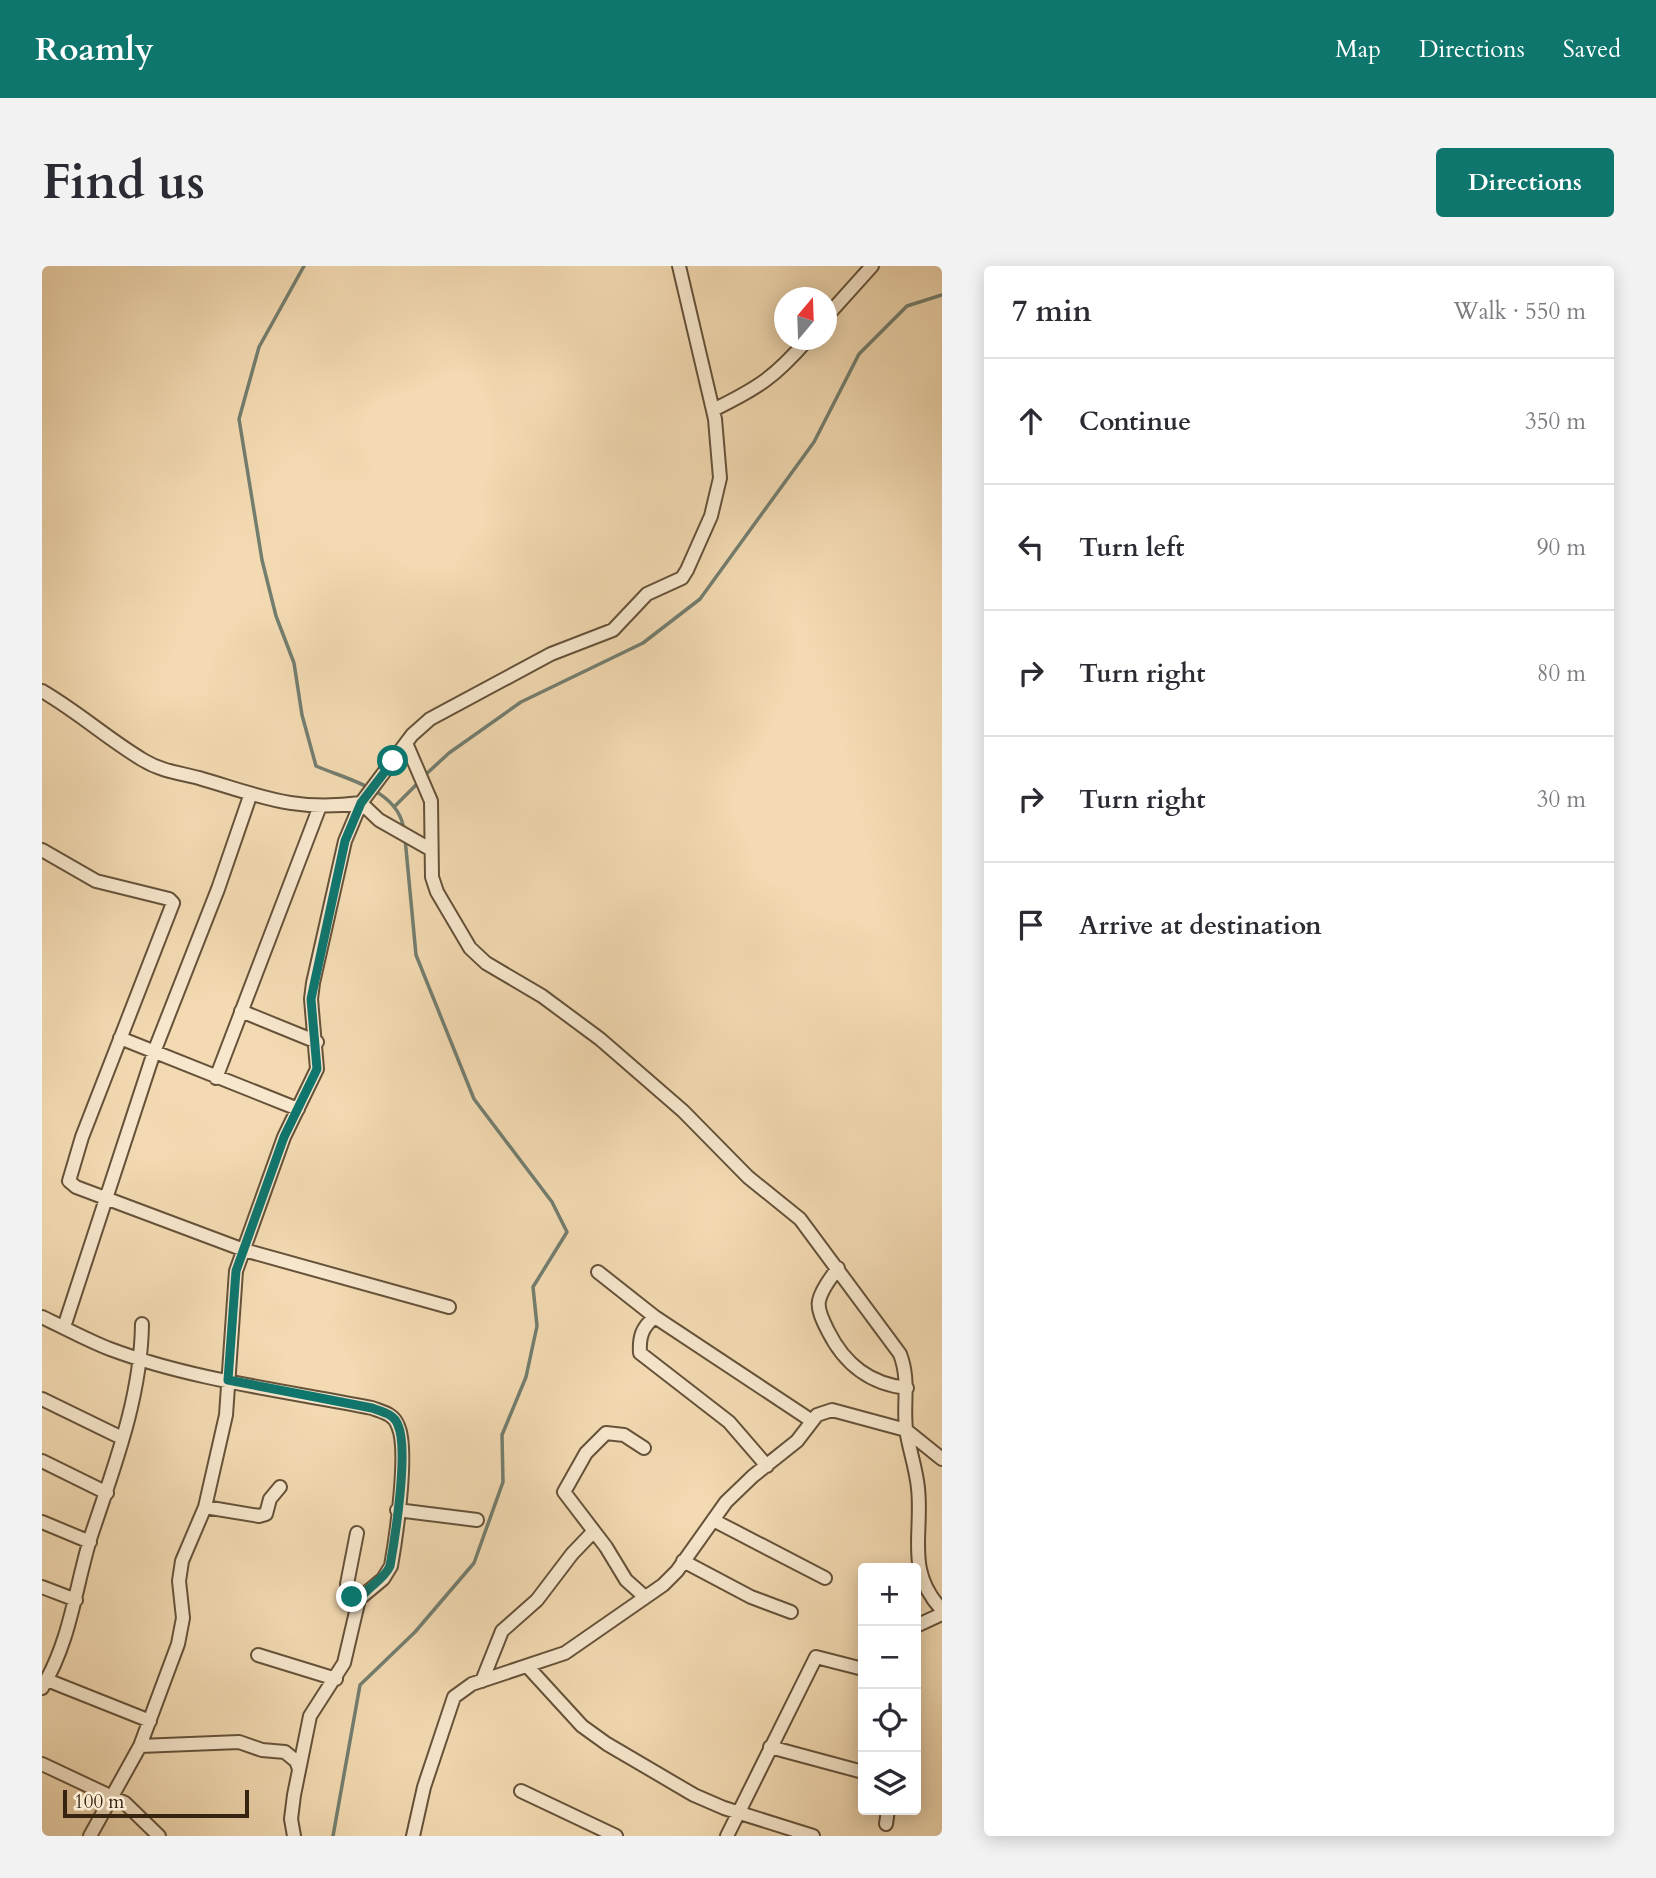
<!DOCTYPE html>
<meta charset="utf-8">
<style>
body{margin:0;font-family:Cardo,serif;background:#f2f2f3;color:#2b2b33}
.controls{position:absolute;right:21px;bottom:21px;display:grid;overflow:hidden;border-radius:7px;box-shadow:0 4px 18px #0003}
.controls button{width:63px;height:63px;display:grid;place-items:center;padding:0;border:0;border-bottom:2px solid #e1e1e2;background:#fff;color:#2b2b33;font:35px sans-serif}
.compass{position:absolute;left:732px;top:21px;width:63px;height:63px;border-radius:50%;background:#fff;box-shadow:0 4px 18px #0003;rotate:19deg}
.scale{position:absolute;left:21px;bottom:18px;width:186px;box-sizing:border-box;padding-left:7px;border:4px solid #362411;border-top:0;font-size:19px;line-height:24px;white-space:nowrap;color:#362411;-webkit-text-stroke:5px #f7e7cd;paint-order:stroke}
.stop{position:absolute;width:21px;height:21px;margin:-16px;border:5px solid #0f766e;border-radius:50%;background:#fff}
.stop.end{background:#0f766e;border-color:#fff;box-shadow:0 2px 7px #0008}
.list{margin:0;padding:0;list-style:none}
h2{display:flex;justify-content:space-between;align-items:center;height:91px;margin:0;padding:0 28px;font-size:30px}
h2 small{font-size:23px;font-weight:400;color:#7c7c81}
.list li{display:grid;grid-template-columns:46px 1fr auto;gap:21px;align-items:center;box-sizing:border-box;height:126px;padding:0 28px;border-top:2px solid #e1e1e2}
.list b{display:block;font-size:26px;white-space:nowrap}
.list em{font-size:23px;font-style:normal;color:#7c7c81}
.icon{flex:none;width:38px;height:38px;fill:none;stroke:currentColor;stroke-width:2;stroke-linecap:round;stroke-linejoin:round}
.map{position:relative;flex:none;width:900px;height:1570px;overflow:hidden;border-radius:7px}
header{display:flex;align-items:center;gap:42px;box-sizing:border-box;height:98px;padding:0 35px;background:#0f766e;color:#fff}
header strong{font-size:33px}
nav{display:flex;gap:38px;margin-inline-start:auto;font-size:24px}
.intro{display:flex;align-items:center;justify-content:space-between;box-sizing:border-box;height:168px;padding:0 42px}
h1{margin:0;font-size:49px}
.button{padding:18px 32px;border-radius:7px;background:#0f766e;color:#fff;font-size:24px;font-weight:700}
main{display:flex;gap:42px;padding:0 42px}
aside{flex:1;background:#fff;border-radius:7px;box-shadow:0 4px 18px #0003}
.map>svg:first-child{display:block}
</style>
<header>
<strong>Roamly</strong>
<nav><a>Map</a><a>Directions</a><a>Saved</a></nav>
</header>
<div class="intro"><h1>Find us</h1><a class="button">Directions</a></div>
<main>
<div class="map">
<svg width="900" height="1570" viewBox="0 0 900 1570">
<rect width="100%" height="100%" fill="#f3dab2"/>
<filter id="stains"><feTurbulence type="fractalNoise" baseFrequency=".00286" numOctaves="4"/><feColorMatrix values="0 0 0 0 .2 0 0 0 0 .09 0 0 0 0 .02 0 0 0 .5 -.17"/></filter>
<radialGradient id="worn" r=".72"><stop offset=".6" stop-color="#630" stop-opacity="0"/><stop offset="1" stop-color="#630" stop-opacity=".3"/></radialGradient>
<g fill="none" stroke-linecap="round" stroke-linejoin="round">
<path stroke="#737e6f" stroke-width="3.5" d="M 262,0 L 217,81 L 197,153 L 220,294 L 234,350 L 252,397 L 260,449 L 274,500 C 306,514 358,524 362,565
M 381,511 L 407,487 L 479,436 L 601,377 L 658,333 L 772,176 L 817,88 L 865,40 L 900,29
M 353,540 L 376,517
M 291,1570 L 318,1419 L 373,1366 L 432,1297 L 461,1216 L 460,1169 L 484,1111 L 495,1060 L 491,1021 L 525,966 L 510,936 L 432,833 L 374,689 L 363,572"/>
<defs>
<path id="street" d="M 785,50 L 830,0
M 671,144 C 716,122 733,111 765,74
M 0,425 C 36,446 66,473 101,494 C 119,505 138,507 157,512 C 219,530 251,546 319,537 L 370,469 L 388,453 L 509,388 L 571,364 L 605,328 L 640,312 L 645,304 L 669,250 L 678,212 L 673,153 L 637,0
M 364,477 L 389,535 L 390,611 L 395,626 L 428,682 L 444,697 L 500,730 L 558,773 L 641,845 L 706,911 L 758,953 L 858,1088 C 868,1114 861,1137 864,1163 C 867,1183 874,1202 876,1222 C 881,1270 863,1304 900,1344
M 0,584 L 54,615 L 127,633 L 131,637 L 40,871 L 27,915 L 34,921 L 202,984 L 407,1041
M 199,745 L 275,776
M 78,772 L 256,843
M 174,812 L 278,540
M 796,1002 C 789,1011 779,1024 777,1035 C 775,1044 782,1057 786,1065 C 803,1099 828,1118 865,1122
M 556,1006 L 613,1051
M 0,1051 C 23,1062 45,1074 68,1083 C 150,1114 245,1125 330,1142 C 341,1146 352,1148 356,1160 C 367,1183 354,1272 349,1300 L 341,1313 L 317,1333 L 302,1397 L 268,1450 L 252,1529 L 249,1553 L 252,1570
M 22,1061 L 112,786 L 176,623 L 208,530
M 0,1133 L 80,1172
M 602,1182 L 582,1169 L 564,1167 L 544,1187 L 522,1226 L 564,1281 L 584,1314 L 603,1331
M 0,1195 L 65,1227
M 725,1200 L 687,1156 L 598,1087 C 597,1071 600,1061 613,1051 L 770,1155
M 163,1241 L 217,1250 L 224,1248 L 228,1233 L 238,1221
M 355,1244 L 435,1254
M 671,1254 L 783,1312
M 0,1256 L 48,1276
M 315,1267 L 305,1318 L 307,1329 L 316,1338
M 641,1295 L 709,1331 L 749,1346
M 0,1321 L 34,1334
M 874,1360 L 900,1348
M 216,1389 L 294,1413
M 486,1401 L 540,1460 L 565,1478 L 652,1529 L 682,1542 L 771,1570
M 5,1414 L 108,1455
M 440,1415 L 460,1365 L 495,1334 L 530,1288 L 552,1265
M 0,1422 C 29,1374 33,1322 49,1270 C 72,1201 99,1132 100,1058
M 98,1480 L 197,1476 L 220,1484 L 243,1486 L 254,1495 L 257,1503
M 728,1481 L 821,1506
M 0,1498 L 83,1537 L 117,1570
M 479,1525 L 574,1570
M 844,1558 L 846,1544
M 48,1570 L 98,1480 L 136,1378 L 141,1352 L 137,1315 L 140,1295 L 163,1241 L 184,1149 L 194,1005 L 242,871 L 275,803 L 269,733 L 271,717 L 303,575 L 319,537 L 337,554 L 388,583
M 371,1570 L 382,1521 L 412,1431 L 430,1418 L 523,1387 L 621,1319 L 635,1305 L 684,1236 L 711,1210 L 755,1175 L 775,1149 L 790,1144 L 864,1164 L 900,1193
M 685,1570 L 774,1391 L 821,1403"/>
</defs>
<use href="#street" stroke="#655239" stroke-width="16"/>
<use href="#street" stroke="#f7e7cd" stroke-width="12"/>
</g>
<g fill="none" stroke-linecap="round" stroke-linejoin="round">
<path stroke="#0f766e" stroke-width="9" d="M 310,1331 L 316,1338 C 322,1321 341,1316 348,1300 C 353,1272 367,1183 356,1159 C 352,1148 341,1146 330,1142 L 186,1114 L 194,1005 L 242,871 L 275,803 L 269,733 L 303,575 L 319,537 L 351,495"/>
</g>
<rect width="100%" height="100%" filter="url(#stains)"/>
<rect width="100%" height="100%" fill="url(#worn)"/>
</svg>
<div class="controls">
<button>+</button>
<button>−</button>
<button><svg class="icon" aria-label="locate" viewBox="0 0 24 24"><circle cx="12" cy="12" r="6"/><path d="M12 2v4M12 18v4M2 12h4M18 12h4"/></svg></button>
<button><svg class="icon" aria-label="layers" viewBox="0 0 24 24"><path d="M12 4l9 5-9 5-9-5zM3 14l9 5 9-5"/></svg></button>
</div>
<svg class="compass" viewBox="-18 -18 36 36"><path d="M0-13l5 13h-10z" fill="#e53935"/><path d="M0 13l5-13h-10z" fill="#7c7c81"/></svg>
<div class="scale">100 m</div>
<div class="stop" style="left:351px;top:495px"></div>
<div class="stop end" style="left:310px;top:1331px"></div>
</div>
<aside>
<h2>7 min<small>Walk · 550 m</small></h2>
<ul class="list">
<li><svg class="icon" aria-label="ahead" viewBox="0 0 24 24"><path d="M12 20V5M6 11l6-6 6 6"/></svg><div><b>Continue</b></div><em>350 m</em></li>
<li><svg class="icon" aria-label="left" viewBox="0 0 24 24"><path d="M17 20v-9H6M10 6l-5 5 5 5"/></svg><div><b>Turn left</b></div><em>90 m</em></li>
<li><svg class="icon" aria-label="right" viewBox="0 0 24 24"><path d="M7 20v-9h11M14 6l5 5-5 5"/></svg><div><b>Turn right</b></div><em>80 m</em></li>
<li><svg class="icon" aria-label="right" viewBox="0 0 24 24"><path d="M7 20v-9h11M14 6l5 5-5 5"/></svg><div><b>Turn right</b></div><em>30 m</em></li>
<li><svg class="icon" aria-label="arrive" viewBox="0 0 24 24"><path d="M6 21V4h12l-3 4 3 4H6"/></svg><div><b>Arrive at destination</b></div></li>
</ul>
</aside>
</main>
